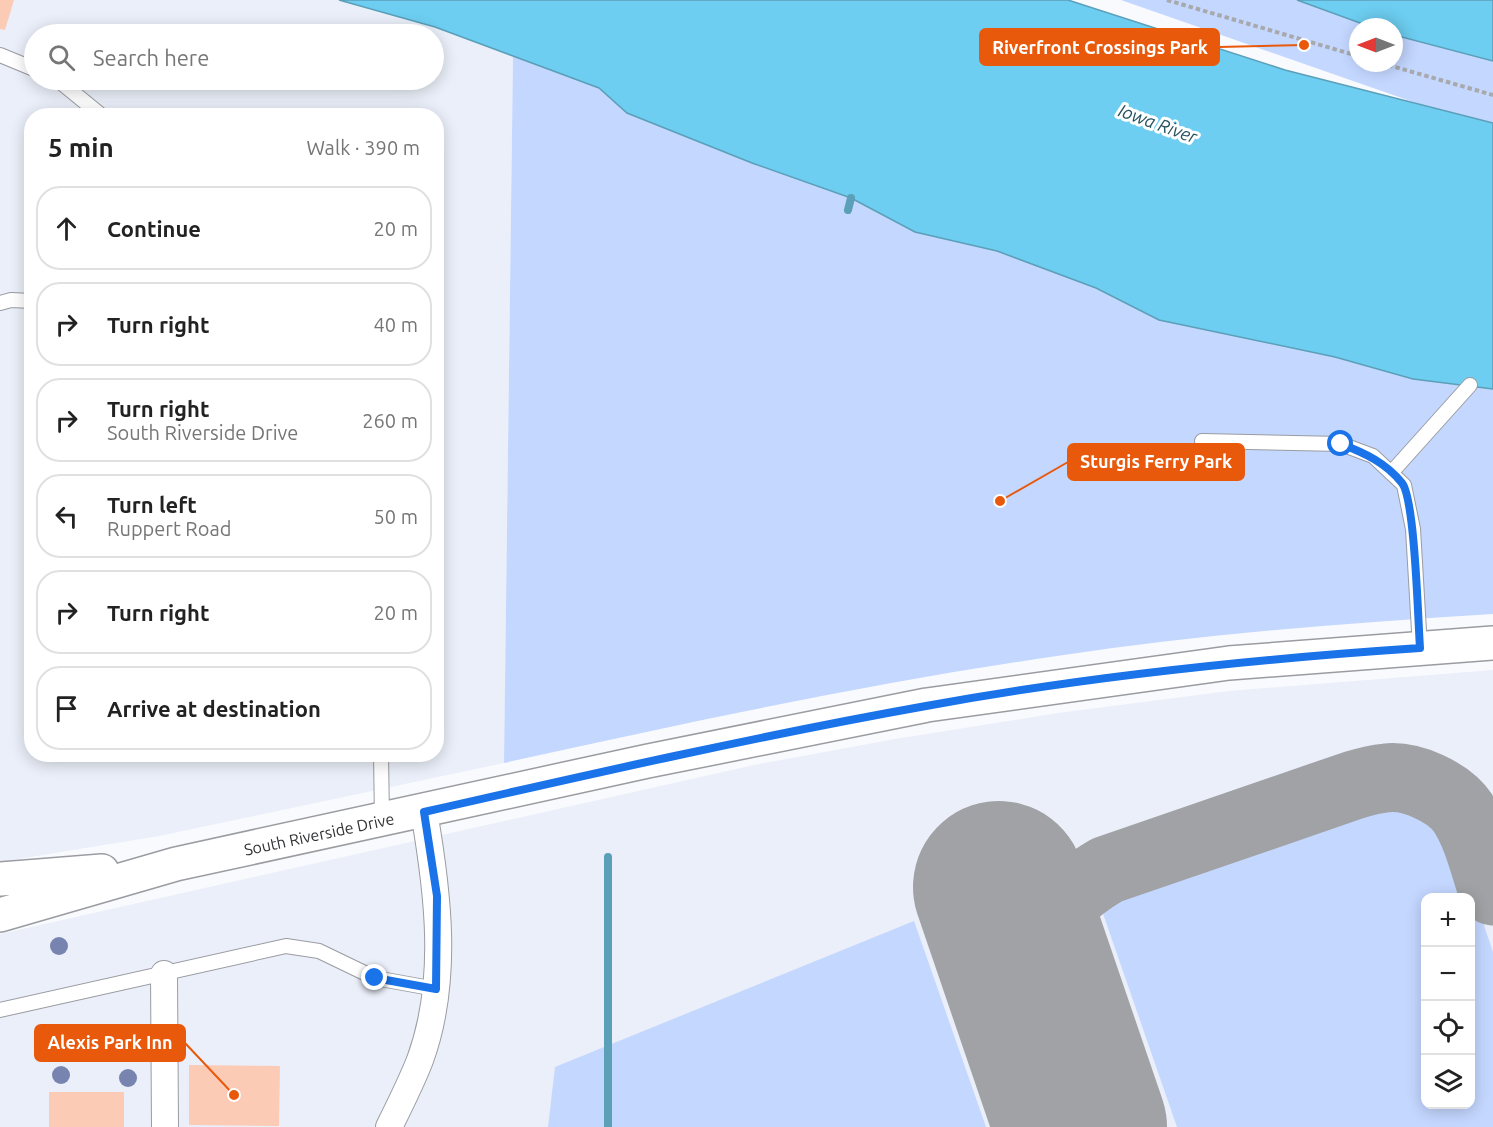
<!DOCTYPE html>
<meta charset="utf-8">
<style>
body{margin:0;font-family:Ubuntu,sans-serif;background:#f6f6f6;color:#222}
.controls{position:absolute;right:18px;bottom:18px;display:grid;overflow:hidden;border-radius:12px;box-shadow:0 3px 15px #0003}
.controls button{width:54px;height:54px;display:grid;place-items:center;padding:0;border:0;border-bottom:2px solid #e0e0e0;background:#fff;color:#222;font:30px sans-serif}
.compass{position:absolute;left:1349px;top:18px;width:54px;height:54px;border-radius:50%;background:#fff;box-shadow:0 3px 15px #0003;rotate:270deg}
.stop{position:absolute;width:18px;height:18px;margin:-14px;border:4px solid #1a73e8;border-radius:50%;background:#fff}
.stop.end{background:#1a73e8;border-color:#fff;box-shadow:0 2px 6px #0008}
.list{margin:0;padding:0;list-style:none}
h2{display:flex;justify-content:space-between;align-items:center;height:78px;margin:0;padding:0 24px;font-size:26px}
h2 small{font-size:20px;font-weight:400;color:#767676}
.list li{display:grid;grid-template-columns:39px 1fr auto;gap:18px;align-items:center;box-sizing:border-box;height:84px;margin:0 12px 12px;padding:0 12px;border:2px solid #e0e0e0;border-radius:24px}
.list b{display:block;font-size:22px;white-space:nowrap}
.list p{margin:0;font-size:20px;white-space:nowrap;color:#767676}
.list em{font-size:20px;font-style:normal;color:#767676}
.icon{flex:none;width:33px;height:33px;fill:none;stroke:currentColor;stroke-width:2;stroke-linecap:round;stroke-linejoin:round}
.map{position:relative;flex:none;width:1493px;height:1127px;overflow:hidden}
.search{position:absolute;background:#fff;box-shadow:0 3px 15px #0003;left:24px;top:24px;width:420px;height:66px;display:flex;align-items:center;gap:15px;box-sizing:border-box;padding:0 21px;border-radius:33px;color:#767676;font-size:22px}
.panel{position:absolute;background:#fff;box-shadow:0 3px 15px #0003;left:24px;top:108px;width:420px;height:654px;border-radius:24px}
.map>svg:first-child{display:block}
</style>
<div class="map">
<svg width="1493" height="1127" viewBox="0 0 1493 1127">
<rect width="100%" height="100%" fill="#f9fafe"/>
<path fill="#eaeff9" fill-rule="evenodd" d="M 0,0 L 339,0 L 435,27 L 513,55 L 504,763 L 159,836 L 0,862 ZM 34,34 L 434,34 L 434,80 L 34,80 ZM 32,116 L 436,116 L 436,754 L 32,754 Z
M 1493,670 L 1493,1127 L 0,1127 L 0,934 L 754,765 L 895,739 L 1058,713 L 1229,691 ZM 1426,898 L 1470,898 L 1470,1104 L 1426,1104 Z"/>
<path fill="#c4d7ff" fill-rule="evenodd" d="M 1121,0 L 1493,0 L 1493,123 L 1416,103 ZM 1358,27 L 1394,27 L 1394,63 L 1358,63 Z
M 513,55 L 599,88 L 627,113 L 752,163 L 851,198 L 915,232 L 997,251 L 1096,288 L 1159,320 L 1335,357 L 1413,379 L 1493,389 L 1493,614 C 1347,623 1202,634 1057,656 C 871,683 688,722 504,763 Z
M 1401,805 L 1416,812 L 1442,832 L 1466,892 L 1474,896 L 1493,952 L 1493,1127 L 1177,1127 L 1100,905 L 1109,894 L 1128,885 C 1217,855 1307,816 1401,805 ZM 1426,898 L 1470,898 L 1470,1104 L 1426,1104 Z
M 914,921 L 986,1127 L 548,1127 L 555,1067 Z"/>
<path fill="#6dcef1" stroke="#5b9fb8" stroke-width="1.5" d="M 339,0 L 1068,0 L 1285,70 L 1493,123 L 1493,389 L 1413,379 L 1335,357 L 1159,320 L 1096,288 L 997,251 L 915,232 L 851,198 L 752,163 L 627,113 L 599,88 L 435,27 Z
M 1297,0 L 1493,0 L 1493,61 L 1394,35 L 1394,27 L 1371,27 Z"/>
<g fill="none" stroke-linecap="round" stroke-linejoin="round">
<path stroke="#5b9fb8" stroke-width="8" d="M 848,210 L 851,198
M 608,857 L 608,1127"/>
<path stroke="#a0a2a5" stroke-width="69" d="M 1038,1002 C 1037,990 1032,973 1035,961 C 1043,917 1071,891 1107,870 L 1354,785 C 1364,782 1375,779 1386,778 C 1411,775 1449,792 1463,813 C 1478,836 1484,865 1493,891"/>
<path stroke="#a0a2a5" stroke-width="172" d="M 999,887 L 1081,1127"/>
</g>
<path fill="#fccbb6" d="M 0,0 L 14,0 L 5,30 L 0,29 Z
M 189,1065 L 280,1066 L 279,1126 L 189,1125 Z
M 49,1092 L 124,1092 L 124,1127 L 49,1127 Z"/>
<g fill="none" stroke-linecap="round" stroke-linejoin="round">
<defs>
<path id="lane" d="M 0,55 L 34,69
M 58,80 L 102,116
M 0,303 L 11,300 L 32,301
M 1202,441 L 1341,444 L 1373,456 L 1404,485 L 1413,529 L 1420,648
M 1391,473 L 1470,385
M 381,754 L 382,819
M 0,1010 L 286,946 L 319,951 L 375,978 L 436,989"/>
<path id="street" d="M 164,974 L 165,1127
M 389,1127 C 400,1105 411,1083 420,1060 C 449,981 438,893 424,812"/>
<path id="secondary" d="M 0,879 L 102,871
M 0,915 L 176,864 L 648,761 L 927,705 L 1229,663 L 1493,643"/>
</defs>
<use href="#lane" stroke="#9a9ca2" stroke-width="16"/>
<use href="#street" stroke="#9a9ca2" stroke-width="28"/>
<use href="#secondary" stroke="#9a9ca2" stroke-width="36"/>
<path stroke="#a8a9ac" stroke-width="4" stroke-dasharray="4.5 3" stroke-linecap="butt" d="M 1167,0 L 1358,56
M 1381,63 L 1493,95"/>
<use href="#lane" stroke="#fff" stroke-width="14"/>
<use href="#street" stroke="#fff" stroke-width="26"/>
<use href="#secondary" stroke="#fff" stroke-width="33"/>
</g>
<g fill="#7684af">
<circle cx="59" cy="946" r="9"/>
<circle cx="61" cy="1075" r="9"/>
<circle cx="128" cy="1078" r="9"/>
</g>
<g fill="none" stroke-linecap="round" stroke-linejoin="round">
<path stroke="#1a73e8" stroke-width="8" d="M 375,978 L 436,989 L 437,896 L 424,812 C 591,774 758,736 926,706 C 1089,676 1255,659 1420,648 C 1418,621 1415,499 1402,483 C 1386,463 1365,453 1341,444"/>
</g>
<g text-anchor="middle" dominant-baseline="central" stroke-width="6" stroke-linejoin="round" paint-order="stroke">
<g font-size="16" fill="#303133" stroke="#fff">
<text transform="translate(319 834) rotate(-12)">South Riverside Drive</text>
</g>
<g font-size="18" font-style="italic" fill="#265060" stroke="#fff">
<text transform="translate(1158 123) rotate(20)">Iowa River</text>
</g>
</g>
<path fill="none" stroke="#e8590c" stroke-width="2" d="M1304 45L1219 47M1000 501L1068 462M234 1095L185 1043"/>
<g fill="#e8590c" stroke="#fff" stroke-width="2">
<circle cx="1304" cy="45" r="6"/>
<circle cx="1000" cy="501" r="6"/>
<circle cx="234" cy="1095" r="6"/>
</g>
<g fill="#e8590c" stroke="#e8590c" stroke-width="2">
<rect x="980" y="29" width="239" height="36" rx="6"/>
<rect x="1068" y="444" width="176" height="36" rx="6"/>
<rect x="35" y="1025" width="150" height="36" rx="6"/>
</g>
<g font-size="18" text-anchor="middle" font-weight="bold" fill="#fff">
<text x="1100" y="54">Riverfront Crossings Park</text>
<text x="1156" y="468">Sturgis Ferry Park</text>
<text x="110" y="1049">Alexis Park Inn</text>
</g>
</svg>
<div class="controls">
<button>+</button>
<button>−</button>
<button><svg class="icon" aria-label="locate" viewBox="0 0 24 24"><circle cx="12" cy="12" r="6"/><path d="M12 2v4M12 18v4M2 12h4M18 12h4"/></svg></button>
<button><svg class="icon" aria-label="layers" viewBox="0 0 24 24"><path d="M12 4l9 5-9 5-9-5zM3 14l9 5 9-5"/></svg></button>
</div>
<svg class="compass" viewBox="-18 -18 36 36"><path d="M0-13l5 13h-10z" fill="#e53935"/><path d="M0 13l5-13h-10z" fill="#767676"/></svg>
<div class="stop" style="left:1341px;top:444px"></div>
<div class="stop end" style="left:375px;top:978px"></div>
<div class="search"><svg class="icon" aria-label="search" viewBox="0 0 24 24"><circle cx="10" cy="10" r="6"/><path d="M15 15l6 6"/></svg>Search here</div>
<section class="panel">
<h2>5 min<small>Walk · 390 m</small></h2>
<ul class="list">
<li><svg class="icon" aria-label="ahead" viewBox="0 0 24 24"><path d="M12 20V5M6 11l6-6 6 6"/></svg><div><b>Continue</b></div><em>20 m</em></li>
<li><svg class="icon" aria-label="right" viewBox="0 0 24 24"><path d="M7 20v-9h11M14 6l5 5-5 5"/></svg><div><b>Turn right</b></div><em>40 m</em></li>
<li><svg class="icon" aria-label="right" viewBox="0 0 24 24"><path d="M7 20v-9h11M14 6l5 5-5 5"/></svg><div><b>Turn right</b><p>South Riverside Drive</p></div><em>260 m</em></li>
<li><svg class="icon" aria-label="left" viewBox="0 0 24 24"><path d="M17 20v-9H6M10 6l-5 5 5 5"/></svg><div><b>Turn left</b><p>Ruppert Road</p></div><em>50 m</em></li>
<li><svg class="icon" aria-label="right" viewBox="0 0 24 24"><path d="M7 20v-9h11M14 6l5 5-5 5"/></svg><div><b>Turn right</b></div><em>20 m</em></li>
<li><svg class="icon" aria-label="arrive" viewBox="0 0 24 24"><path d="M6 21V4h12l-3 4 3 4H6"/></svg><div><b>Arrive at destination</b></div></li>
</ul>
</section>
</div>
